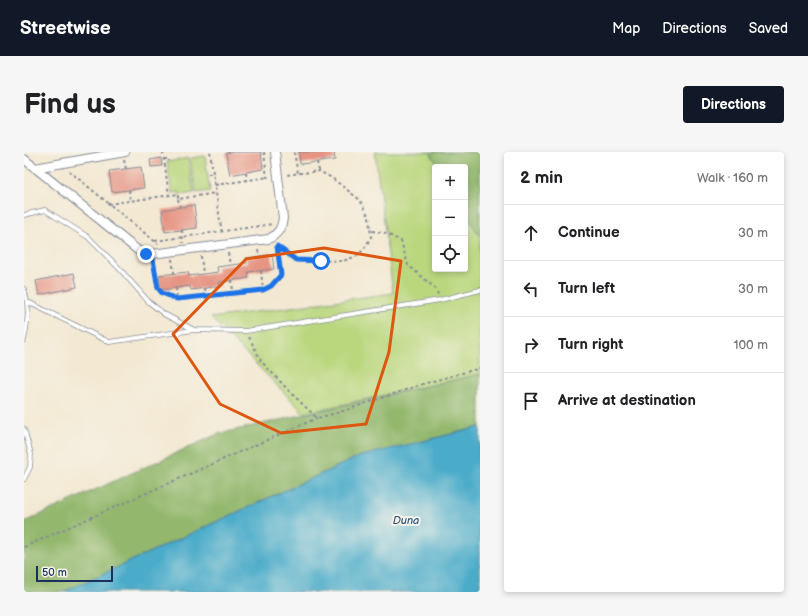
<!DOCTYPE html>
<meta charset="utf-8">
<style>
body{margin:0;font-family:"Balsamiq Sans",sans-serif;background:#f6f6f6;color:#202124}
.controls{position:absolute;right:12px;top:12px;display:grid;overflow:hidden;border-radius:4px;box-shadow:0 2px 6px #0003}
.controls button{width:36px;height:36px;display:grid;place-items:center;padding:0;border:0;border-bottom:1px solid #e0e0e0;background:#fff;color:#202124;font:20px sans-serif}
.scale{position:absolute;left:12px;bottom:10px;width:77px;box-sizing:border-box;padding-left:4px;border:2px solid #1b2f5e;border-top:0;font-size:11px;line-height:14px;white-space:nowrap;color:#1b2f5e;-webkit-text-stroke:3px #f7f3e8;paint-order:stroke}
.stop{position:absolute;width:12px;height:12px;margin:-9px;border:3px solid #1a73e8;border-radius:50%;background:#fff}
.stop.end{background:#1a73e8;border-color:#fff;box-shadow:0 1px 4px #0008}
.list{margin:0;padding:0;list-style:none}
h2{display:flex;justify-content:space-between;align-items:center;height:52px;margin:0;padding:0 16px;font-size:17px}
h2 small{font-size:13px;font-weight:400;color:#757577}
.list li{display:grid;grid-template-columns:26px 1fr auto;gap:12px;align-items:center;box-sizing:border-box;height:56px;padding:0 16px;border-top:1px solid #e0e0e0}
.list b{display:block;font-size:15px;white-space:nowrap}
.list em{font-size:13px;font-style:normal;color:#757577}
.icon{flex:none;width:22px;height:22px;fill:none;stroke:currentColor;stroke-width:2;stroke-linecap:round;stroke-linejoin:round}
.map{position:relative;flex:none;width:456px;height:440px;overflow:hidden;border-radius:4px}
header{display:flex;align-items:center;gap:24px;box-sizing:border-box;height:56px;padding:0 20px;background:#111827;color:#fff}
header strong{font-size:19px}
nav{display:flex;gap:22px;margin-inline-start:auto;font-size:14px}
.intro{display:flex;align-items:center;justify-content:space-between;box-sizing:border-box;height:96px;padding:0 24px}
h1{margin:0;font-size:28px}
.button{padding:10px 18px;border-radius:4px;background:#111827;color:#fff;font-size:14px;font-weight:700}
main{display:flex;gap:24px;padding:0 24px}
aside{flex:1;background:#fff;border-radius:4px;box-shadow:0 2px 6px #0003}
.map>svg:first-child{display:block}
</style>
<header>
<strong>Streetwise</strong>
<nav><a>Map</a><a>Directions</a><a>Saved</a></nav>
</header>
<div class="intro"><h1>Find us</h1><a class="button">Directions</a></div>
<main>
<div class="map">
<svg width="456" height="440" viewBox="0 0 456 440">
<rect width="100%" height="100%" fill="#f7f3e8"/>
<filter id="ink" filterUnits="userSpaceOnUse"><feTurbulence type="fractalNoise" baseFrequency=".025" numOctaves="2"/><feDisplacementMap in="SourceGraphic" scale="8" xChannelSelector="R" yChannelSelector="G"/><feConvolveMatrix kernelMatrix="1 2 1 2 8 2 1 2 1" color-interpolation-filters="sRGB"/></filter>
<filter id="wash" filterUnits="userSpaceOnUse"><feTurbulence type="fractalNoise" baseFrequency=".012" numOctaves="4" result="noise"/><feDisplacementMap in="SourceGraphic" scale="16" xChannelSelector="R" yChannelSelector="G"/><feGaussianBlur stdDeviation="0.9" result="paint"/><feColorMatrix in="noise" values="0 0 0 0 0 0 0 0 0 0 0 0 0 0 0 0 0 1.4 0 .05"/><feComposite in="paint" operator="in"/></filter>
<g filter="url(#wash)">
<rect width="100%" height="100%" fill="#f3e8d2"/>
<path fill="#bad77e" stroke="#6a836e" d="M 351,0 L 406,0 L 415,15 L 411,15 L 411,117 L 441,117 L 441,59 L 454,82 L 456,82 L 456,222 L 280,261 L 187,166 L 369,141 Z
M 181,4 L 186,39 L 172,41 L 166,6 Z
M 164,6 L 170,41 L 156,43 L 155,40 L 148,41 L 143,10 Z"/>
<path fill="#93b86d" stroke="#577466" d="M 406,0 L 456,0 L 456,82 L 454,82 L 441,59 L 441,15 L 415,15 Z
M 456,222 L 456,275 L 334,305 L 39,440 L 0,440 L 0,370 L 194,282 Z"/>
<path fill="#4bacca" stroke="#336e94" d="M 456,275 L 456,440 L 39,440 L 334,305 Z"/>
<g id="blocks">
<path fill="#e69484" d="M 207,0 L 237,0 L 239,17 L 206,23 L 202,1 Z
M 275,0 L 310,0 L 311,8 L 276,12 Z
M 137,6 L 138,14 L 127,15 L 126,8 Z
M 117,15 L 120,36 L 88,40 L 85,19 Z
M 170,53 L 173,76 L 141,80 L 138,58 Z
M 248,102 L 250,117 L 224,120 L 225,126 L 195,130 L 196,134 L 167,138 L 166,134 L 137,138 L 135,123 L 164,120 L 165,124 L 194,120 L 193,115 L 223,111 L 222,106 Z
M 50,121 L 53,135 L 15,143 L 12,129 Z"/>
</g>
</g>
<g filter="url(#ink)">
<use href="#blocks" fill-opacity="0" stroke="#878c98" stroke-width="1"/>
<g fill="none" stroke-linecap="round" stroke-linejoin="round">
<defs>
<path id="lane" d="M 0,63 L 21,58 L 64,85 L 94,115 L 125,150 L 140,162 L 170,178 L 222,179 L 416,148 L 456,138
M 0,137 C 6,158 4,167 0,188
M 4,150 L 85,190 L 169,178
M 0,277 L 7,302 L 6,315 L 0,327"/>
<path id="street" d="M 0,7 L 116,100 L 122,102 L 128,102 L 245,87 C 254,82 258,76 259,66 L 251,0
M 11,16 L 101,0"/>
</defs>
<use href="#lane" stroke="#878c98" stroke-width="5.5"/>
<use href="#street" stroke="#878c98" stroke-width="10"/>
<path stroke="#878c98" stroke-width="2" stroke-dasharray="3 3" stroke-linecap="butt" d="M 139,0 L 145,44
M 186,0 L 198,82
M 240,0 L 243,26
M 270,0 L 274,22
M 140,7 L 145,7 L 145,9
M 100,8 L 102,17
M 293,10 L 295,19
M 45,19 L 134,92
M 222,21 L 223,28
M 184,22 L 189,21
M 191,33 L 245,25
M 105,38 L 106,49
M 154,47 L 156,55
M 84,52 L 154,42 L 154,47 L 192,41
M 158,78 L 159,91
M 348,79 L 361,81 L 377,89 L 384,113 L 412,137 L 414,143
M 131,89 L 249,72
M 253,94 L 272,108 L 319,109 L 333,104 L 340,97 L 347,85 L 345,65 L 336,48 L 308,26 L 295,19 L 261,23
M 234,98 L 235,104
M 204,101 L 206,113
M 177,104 L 179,122
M 148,107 L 150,121
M 129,109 L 133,136 L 138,141 L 153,147 L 239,138 L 247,134 L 257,123 L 253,94
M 237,119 L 239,138
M 208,128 L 209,141
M 152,136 L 153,147
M 181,136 L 182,144
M 225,185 L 237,209 L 265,239 L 293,266 L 316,260 L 399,232 L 456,216
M 0,395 L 293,266"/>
<use href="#lane" stroke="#fff" stroke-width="4"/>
<use href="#street" stroke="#fff" stroke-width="8"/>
</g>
</g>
<g fill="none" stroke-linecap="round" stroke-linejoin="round" filter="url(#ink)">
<path stroke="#1a73e8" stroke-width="5" d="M 122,102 L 128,102 L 134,136 L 138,141 L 153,147 L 239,138 L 247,134 L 257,123 L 253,94 L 272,108 L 297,109"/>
</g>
<path fill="none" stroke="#de5710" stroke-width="3" stroke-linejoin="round" d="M 300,96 L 377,109 L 365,200 L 342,272 L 257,281 L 196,252 L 149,182 L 222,107 Z"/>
<g text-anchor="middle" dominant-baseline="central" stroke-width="4" stroke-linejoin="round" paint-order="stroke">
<g font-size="11" font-style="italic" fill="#29547e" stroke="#f7f3e8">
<text x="382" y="368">Duna</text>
</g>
</g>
</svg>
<div class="controls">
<button>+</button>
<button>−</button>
<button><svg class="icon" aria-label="locate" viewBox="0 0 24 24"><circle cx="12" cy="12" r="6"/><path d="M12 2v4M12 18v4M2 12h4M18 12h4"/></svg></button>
</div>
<div class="scale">50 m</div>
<div class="stop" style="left:297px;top:109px"></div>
<div class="stop end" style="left:122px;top:102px"></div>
</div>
<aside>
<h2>2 min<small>Walk · 160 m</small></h2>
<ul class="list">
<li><svg class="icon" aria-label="ahead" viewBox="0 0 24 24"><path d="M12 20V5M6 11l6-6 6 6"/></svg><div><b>Continue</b></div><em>30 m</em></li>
<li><svg class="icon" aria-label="left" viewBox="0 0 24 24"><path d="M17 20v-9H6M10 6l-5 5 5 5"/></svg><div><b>Turn left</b></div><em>30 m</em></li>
<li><svg class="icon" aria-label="right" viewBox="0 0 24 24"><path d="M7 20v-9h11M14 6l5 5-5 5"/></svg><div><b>Turn right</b></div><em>100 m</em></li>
<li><svg class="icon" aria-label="arrive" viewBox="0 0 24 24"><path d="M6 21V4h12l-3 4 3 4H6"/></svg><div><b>Arrive at destination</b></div></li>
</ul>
</aside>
</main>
